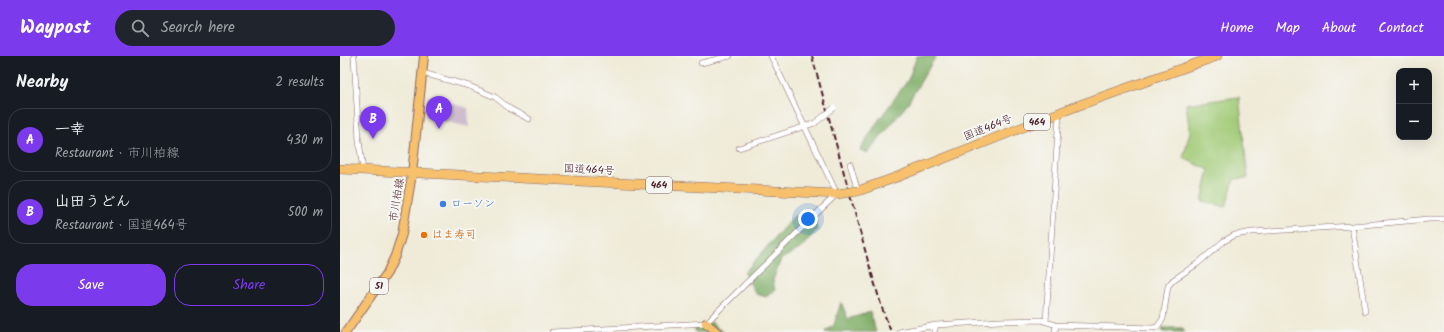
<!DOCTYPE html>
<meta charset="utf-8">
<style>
body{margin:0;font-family:Kalam,"Klee One",sans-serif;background:#20242c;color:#f1f3f6}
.controls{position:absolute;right:12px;top:12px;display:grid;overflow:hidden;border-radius:8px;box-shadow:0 4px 16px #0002}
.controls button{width:36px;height:36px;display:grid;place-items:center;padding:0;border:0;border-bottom:1px solid #363941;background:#171b24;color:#f1f3f6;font:20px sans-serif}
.you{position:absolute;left:468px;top:163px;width:14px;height:14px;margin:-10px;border:3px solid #fff;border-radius:50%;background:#1a73e8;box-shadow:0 0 0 6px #1a73e833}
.badge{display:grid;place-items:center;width:26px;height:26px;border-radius:50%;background:#7c3aed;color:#fff;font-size:13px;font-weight:700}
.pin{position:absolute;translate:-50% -33px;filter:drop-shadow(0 1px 2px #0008)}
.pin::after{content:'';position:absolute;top:21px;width:14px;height:12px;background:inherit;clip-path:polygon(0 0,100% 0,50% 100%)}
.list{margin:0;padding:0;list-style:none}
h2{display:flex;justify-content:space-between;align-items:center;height:52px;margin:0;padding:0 16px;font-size:17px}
h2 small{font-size:13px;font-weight:400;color:#9ea1a6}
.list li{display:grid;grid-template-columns:26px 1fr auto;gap:12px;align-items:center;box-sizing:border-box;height:64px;margin:0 8px 8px;padding:0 8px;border:1px solid #363941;border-radius:16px}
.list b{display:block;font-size:15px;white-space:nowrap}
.list p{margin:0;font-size:13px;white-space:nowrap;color:#9ea1a6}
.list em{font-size:13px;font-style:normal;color:#9ea1a6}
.actions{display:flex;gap:8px;padding:12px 16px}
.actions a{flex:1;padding:9px 0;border:1px solid #7c3aed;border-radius:16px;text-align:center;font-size:14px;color:#7c3aed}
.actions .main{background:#7c3aed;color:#fff}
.icon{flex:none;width:22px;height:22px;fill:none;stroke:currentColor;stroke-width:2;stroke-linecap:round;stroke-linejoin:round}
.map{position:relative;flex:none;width:1104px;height:276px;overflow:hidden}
header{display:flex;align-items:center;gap:24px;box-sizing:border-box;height:56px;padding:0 20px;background:#7c3aed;color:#fff}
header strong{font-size:19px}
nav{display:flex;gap:22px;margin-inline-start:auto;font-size:14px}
.search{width:280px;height:36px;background:#20242c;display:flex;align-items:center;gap:10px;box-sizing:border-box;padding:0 14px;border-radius:22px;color:#9ea1a6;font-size:15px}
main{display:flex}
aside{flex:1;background:#171b24}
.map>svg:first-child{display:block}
</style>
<header>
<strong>Waypost</strong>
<div class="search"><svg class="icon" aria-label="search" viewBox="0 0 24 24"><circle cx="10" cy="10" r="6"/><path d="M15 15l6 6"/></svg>Search here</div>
<nav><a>Home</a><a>Map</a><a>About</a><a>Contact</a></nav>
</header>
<main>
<aside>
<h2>Nearby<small>2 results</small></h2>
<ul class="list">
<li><span class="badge">A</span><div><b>一幸</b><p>Restaurant · 市川柏線</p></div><em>430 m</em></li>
<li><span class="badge">B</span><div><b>山田うどん</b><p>Restaurant · 国道464号</p></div><em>500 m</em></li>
</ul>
<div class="actions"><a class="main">Save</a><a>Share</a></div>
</aside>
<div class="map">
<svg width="1104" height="276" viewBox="0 0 1104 276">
<rect width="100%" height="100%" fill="#f6f6f2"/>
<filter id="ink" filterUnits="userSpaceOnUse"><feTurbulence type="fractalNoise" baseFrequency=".025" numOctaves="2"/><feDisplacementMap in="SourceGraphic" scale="8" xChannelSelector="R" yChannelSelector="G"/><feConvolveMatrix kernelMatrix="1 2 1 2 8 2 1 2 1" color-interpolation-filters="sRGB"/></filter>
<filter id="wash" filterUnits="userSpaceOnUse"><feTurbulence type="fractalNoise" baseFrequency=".012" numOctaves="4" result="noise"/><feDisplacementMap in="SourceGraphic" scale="16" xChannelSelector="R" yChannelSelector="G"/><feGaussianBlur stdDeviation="0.9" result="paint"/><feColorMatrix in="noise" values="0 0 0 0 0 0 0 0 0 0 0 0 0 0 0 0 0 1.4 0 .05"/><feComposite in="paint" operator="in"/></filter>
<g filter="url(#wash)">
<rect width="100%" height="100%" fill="#efebd8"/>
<path fill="#cfbdcf" d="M 88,40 L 128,52 L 129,71 L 86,61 Z"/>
<path fill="#a1cb77" stroke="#767551" d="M 899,41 L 908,122 L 894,123 L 886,151 L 862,145 L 869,114 L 843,102 L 850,76 L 846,48 Z"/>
<path fill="#80af68" stroke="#65674a" d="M 577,0 L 596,0 L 566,50 L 528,97 L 520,94 L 536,68 L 568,24 Z
M 463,157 L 476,164 L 477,174 L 460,193 L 441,203 L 433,224 L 435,234 L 426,241 L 416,238 L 404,217 L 453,161 Z
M 501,246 L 508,263 L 530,256 L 536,276 L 485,276 L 494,269 Z
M 372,266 L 377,272 L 384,276 L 355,276 L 355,271 L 363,271 Z
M 822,272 L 843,272 L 844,276 L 823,276 Z"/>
</g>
<g filter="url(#ink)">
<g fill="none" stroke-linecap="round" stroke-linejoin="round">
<defs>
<path id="minor" d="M 14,0 L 19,84 L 23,115
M 361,7 L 390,0
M 83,17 L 129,30 L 155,41 L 170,53 L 189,63
M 399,92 L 475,67
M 510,108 L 518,135
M 1012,170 L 1025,255
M 706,266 L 719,57
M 212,276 L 366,267 L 475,159 L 497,138 L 431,0
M 559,276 L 596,269
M 594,276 L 596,269 L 659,265 L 701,264 L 716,269 L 813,272 L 817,271 L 823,263 L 828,230 L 833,224 L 857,208 L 884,185 L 895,179 L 912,176 L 1012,170 L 1089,163 L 1104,163
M 715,276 L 716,269"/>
<path id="primary" d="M 366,267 L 377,276
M 6,276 L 47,217 L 55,200 L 62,178 L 72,118 L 84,0"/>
<path id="trunk" d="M 0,113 L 497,138
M 518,135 L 557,121 L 734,51 L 877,0"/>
</defs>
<use href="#minor" stroke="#846668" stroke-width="6"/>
<use href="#primary" stroke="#846668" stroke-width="10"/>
<use href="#trunk" stroke="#846668" stroke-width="10"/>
<use href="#minor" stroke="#fff" stroke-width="5"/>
<use href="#primary" stroke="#f7c06c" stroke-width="8"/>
<use href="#trunk" stroke="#f7c06c" stroke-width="9"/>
<path stroke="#4a1f2b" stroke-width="2" stroke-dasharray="6 3" stroke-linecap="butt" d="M 472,0 L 528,205 L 542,252 L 551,276"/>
<defs>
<path id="minor-bridge" d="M 475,67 L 494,52"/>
<path id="trunk-bridge" d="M 497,138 L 518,135"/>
</defs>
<use href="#minor-bridge" stroke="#846668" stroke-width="6" stroke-linecap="butt"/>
<use href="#trunk-bridge" stroke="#846668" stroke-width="10" stroke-linecap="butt"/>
<use href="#minor-bridge" stroke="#fff" stroke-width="5"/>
<use href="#trunk-bridge" stroke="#f7c06c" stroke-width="9"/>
</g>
</g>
<circle fill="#3f7fe0" stroke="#f6f6f2" stroke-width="1.5" cx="103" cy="148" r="4"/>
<circle fill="#e8710a" stroke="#f6f6f2" stroke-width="1.5" cx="84" cy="179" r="4"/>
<g text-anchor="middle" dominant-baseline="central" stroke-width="4" stroke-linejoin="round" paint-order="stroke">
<g fill="#f6f6f2" stroke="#7e6067" stroke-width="1">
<rect x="684" y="58" width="26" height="16" rx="3"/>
<rect x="306" y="121" width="26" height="16" rx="3"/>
<rect x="30" y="222" width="18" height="16" rx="3"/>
</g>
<g font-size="10" font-weight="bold" fill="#4a1f2b">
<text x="697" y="66">464</text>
<text x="319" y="129">464</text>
<text x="39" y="230">51</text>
</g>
<g font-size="11" fill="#4a1f2b" stroke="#f6f6f2">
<text transform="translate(648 72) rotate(-22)">国道464号</text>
<text transform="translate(249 114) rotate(3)">国道464号</text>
<text transform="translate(57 144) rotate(-81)">市川柏線</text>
</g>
<g font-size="11" fill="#366cbe" stroke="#f6f6f2" text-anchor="start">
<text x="111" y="148">ローソン</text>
</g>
<g font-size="11" fill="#c56008" stroke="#f6f6f2" text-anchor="start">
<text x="92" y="179">はま寿司</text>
</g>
</g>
</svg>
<div class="controls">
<button>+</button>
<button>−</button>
</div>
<div class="you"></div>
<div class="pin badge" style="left:99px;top:73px">A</div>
<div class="pin badge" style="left:33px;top:83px">B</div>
</div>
</main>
